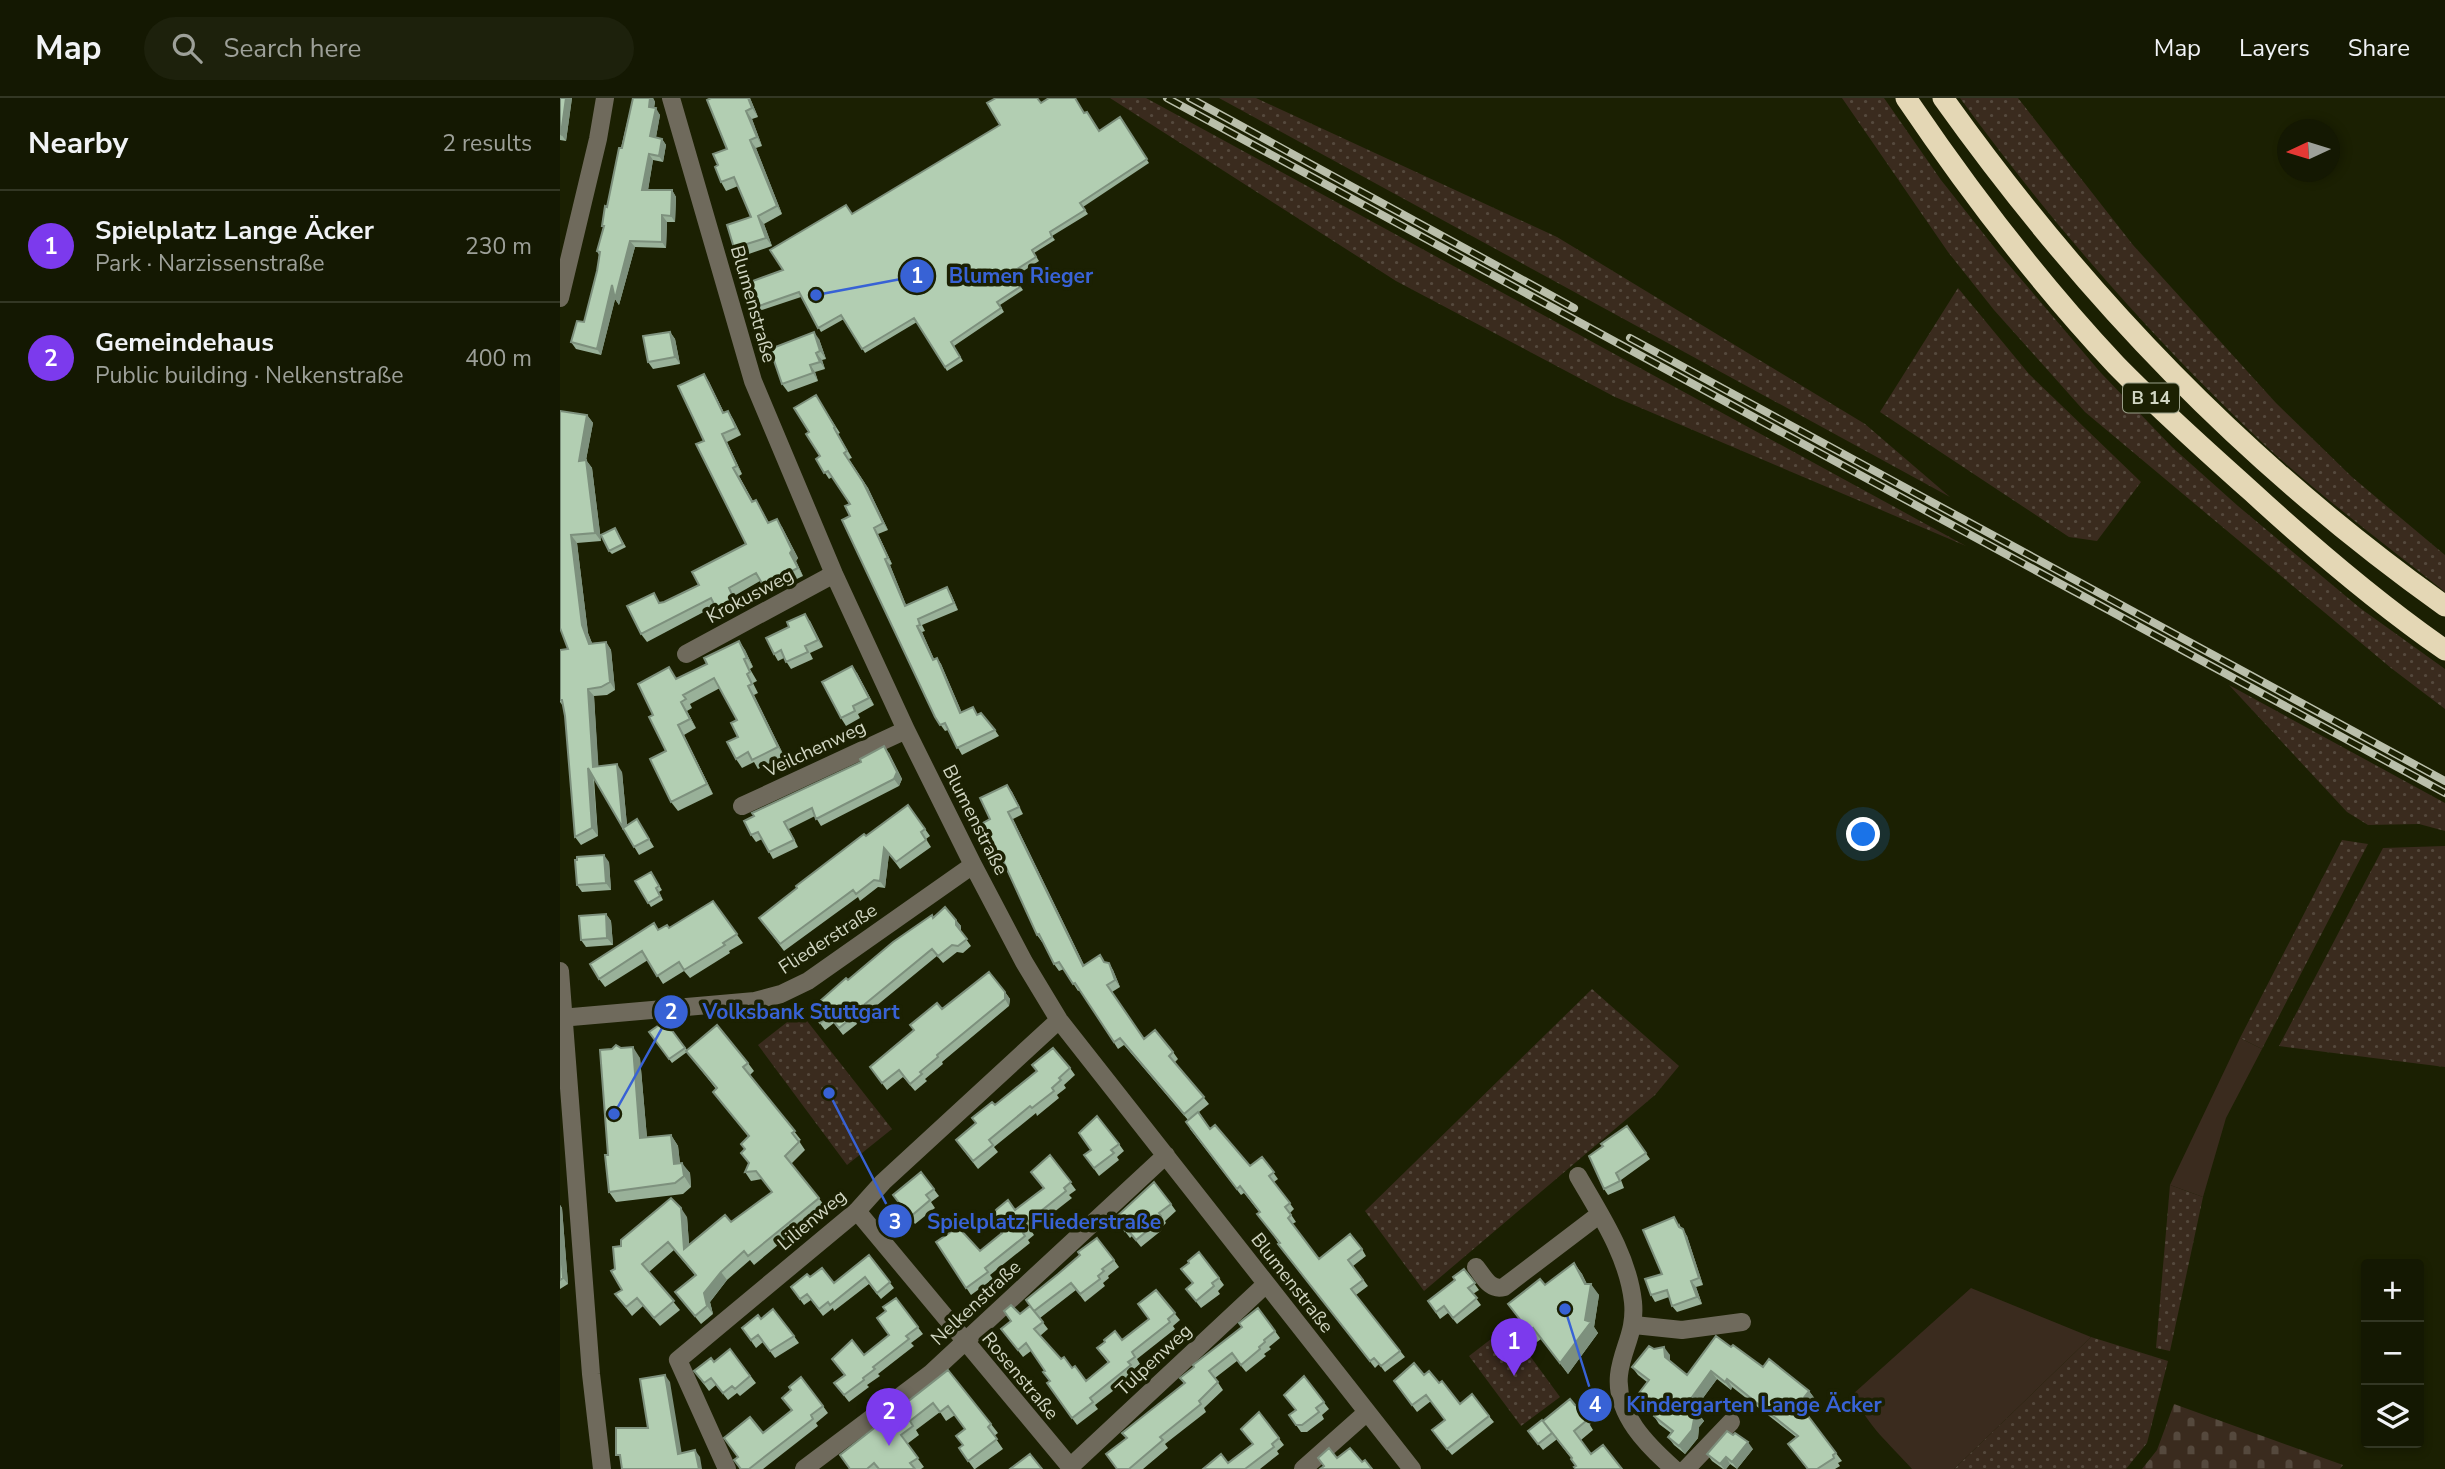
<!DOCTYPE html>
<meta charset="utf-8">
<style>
body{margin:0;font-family:"Nunito Sans",sans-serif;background:#1d210c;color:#f1f3f6}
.controls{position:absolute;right:21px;bottom:21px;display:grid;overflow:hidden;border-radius:7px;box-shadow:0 4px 10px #0003}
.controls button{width:63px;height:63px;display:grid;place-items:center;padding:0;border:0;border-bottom:2px solid #333724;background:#141802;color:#f1f3f6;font:35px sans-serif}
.compass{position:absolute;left:1717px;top:21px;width:63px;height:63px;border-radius:50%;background:#141802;box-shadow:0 4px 10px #0003;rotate:266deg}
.you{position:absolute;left:1304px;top:737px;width:24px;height:24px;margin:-18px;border:5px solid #fff;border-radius:50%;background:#1a73e8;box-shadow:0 0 0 10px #1a73e833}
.badge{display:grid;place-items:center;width:46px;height:46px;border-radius:50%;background:#7c3aed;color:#fff;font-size:23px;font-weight:700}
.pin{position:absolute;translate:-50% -58px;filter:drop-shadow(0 2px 4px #0008)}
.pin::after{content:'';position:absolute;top:37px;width:24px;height:21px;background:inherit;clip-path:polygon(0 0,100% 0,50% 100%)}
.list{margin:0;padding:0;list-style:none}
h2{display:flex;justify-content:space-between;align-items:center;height:91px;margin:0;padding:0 28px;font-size:30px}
h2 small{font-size:23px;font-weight:400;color:#9da099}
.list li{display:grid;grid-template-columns:46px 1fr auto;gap:21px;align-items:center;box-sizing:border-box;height:112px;padding:0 28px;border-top:2px solid #333724}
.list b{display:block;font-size:26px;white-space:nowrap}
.list p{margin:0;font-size:23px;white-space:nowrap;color:#9da099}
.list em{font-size:23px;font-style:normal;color:#9da099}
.icon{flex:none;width:38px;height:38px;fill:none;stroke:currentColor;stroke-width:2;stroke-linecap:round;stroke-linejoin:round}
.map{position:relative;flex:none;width:1885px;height:1371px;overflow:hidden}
header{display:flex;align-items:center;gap:42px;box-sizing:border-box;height:98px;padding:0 35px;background:#141802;border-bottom:2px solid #333724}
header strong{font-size:33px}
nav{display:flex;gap:38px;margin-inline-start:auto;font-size:24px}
.search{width:490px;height:63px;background:#1d210c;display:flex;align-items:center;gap:18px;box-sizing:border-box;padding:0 24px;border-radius:38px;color:#9da099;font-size:26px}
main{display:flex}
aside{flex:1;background:#141802}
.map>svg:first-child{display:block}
</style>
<header>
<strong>Map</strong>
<div class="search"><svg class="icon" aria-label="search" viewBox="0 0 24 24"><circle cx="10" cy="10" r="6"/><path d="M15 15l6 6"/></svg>Search here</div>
<nav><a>Map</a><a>Layers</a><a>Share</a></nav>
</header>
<main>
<aside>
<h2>Nearby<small>2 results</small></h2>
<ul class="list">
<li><span class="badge">1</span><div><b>Spielplatz Lange Äcker</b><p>Park · Narzissenstraße</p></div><em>230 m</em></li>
<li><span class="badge">2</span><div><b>Gemeindehaus</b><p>Public building · Nelkenstraße</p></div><em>400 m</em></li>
</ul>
</aside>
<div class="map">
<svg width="1885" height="1371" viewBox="0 0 1885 1371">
<defs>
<pattern id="grass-dots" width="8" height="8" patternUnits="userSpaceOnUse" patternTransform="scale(1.75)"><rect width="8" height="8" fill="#3a2b1e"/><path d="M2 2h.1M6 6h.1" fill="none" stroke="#55493d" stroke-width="1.8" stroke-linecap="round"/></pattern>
<pattern id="cemetery-stones" width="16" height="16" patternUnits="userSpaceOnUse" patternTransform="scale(1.75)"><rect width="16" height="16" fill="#3a2b1e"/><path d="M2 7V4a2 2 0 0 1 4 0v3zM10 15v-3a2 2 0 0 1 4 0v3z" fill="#55493d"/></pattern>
</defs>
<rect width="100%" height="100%" fill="#1b2002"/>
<path fill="url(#grass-dots)" d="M 550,0 L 586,0 L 1406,448 L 1055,299 L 836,183 Z
M 659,0 L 696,0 L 997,139 L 1305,326 L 1390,399 Z
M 1282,0 L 1324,0 L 1381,82 L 1438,154 L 1541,275 L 1612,349 L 1678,408 L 1800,510 L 1885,571 L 1885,611 L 1831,570 L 1525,314 L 1434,212 L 1388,154 Z
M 1400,0 L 1458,0 L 1573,147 L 1716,305 L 1792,379 L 1885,457 L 1885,494 C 1826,447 1764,401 1708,350 C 1594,243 1492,126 1400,0 Z
M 1398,190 L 1469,276 L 1581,384 L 1537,443 L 1509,439 L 1320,314 Z
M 1669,587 L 1885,705 L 1885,733 L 1859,726 L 1808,727 L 1787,714 Z
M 1782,742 L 1808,746 L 1702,951 L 1680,940 Z
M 1885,748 L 1885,969 L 1719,948 L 1823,750 Z
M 1032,891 L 1119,968 L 1095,997 L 864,1193 L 805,1113 Z
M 240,914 L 332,1031 L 287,1067 L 198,947 Z
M 1610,1087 L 1643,1099 L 1610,1253 L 1596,1250 Z
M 948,1228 L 1000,1299 L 961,1328 L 909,1258 Z
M 1531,1239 L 1608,1263 L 1587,1345 L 1566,1371 L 1394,1371 Z"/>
<path fill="url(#cemetery-stones)" d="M 1614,1306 L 1783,1367 L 1780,1371 L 1582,1371 L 1597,1352 Z"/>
<path fill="#3a2b1e" d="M 1680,940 L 1702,951 L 1666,1020 L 1643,1099 L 1610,1087 Z
M 1411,1190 L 1531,1239 L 1394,1371 L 1352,1371 C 1328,1344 1309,1330 1293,1296 Z"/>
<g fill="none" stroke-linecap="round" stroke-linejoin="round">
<path stroke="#6f6a5c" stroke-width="18" d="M 111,0 L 193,283 L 274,476 L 346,632 L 413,767 L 464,864 L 499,922 L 852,1371
M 0,200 L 38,41 L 45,0
M 126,556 L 274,476
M 182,708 L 346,632
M 0,873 L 31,1276 L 42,1371
M 0,920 L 195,903 L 221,896 L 248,883 L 413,767
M 1018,1078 C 1041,1118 1068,1158 1073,1204 C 1076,1235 1062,1250 1059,1277 C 1055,1316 1088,1348 1114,1371
M 297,1113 L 512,1371
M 916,1169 C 924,1179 930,1193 944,1189 L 1040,1116
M 1074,1227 L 1122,1232 L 1182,1224
M 510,1369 L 706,1186
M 167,1371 L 118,1262 L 297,1113 L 323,1084 L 499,922
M 244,1371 L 370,1276 L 606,1057
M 743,1371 L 806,1315
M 1126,1371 L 1171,1324"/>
<path stroke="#e4d7b5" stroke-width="21" d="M 1346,0 C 1409,93 1479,185 1556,267 C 1599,311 1646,353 1692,394 C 1753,450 1816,504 1885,552
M 1383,0 C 1525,199 1686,366 1885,508"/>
<defs>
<path id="rail" d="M 607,0 L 1885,695
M 630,0 L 1014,210
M 1070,240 L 1885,683"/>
</defs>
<use href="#rail" stroke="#babfab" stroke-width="8"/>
<use href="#rail" stroke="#1b2002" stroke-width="5" stroke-dasharray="16" stroke-linecap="butt"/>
</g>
<path fill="#99b199" d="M 0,0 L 12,0 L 6,43 L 0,42 Z
M 73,0 L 93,0 L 95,4 L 94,10 L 100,17 L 96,39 L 102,41 L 106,47 L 103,64 L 93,62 L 88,92 L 112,92 L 116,99 L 115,124 L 107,124 L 106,150 L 75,149 L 59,207 L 55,201 L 41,257 L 16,251 L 11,244 L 24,224 L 37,173 L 39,157 L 37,153 L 44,130 L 42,128 Z
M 190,0 L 198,19 L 192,21 L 202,48 L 196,50 L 222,116 L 204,126 L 212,148 L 180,159 L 174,150 L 191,119 L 178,88 L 166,93 L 161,84 L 158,67 L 167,51 Z
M 481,5 L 524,15 L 539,33 L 560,19 L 589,65 L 523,109 L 528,116 L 492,138 L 495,142 L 474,155 L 479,163 L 454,179 L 463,192 L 440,207 L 444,214 L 394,248 L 403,263 L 387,273 L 357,224 L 305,255 L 284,221 L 261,234 L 241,199 L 199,213 L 196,209 L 223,172 L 292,116 Z
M 110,234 L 115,241 L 120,266 L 93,271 L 88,264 Z
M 259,241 L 266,261 L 262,262 L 265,271 L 255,274 L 258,283 L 228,294 L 222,286 Z
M 144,276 L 149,284 L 164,315 L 168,313 L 173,321 L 181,337 L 167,344 L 182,376 L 179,378 L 193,403 L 196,402 L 209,425 L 222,429 L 238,460 L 236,463 L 243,478 L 208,495 L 200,483 L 174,498 L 180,508 L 162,517 L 155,508 L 87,544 L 81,536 L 100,504 L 104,504 L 139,487 L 186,446 L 144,343 Z
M 260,304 L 280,335 L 278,336 L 292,360 L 289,361 L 308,390 L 328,432 L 318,436 L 332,466 L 330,467 L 346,507 L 387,489 L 391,496 L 398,512 L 362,527 L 365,533 L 362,534 L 374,561 L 377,560 L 381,566 L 402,615 L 418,617 L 435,632 L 439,638 L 402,657 L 388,632 L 385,633 L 375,619 L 290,418 L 290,406 L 272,379 L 269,381 L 256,361 L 260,358 L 249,334 Z
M 27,317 L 33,325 L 26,362 L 32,370 L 41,443 L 17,445 L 28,535 L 32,545 L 46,544 L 51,552 L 55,592 L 47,597 L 34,598 L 38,668 L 62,674 L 67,727 L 77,721 L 94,749 L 79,757 L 34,680 L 38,738 L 21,747 L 15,739 L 5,618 L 3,608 L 0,604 L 0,552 L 8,551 L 0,530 Z
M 55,430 L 66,449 L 52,456 L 49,453 Z
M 250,523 L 263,549 L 250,555 L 253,561 L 231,571 L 224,560 L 218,563 L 214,556 Z
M 179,543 L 185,552 L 193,569 L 190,571 L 197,583 L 193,585 L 198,595 L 194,597 L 224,658 L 198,671 L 194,664 L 182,670 L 176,661 L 178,639 L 177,622 L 160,590 L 130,606 L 132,610 L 127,613 L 136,630 L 124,637 L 153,696 L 118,713 L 111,704 L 106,653 L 93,617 L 117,581 L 147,566 Z
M 297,575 L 314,607 L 298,616 L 300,620 L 286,628 L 281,620 Z
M 329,655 L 342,681 L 339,688 L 261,728 L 255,718 L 229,731 L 238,749 L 213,761 L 202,741 L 196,744 L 191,737 Z
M 447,687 L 452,694 L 463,716 L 453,721 L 524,867 L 545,864 L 549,865 L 553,872 L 560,889 L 552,894 L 584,941 L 613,954 L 618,961 L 615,964 L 649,1006 L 639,1014 L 650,1031 L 690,1068 L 702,1059 L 718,1081 L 714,1084 L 734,1111 L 730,1115 L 736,1124 L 732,1126 L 759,1161 L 802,1151 L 806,1158 L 793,1168 L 808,1188 L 796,1197 L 845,1259 L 825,1274 L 819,1266 L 815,1270 L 723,1153 L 700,1115 L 684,1095 L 681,1097 L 630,1031 L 628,1022 L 564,947 L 558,951 L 520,892 L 518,893 L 504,871 L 499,873 L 494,866 L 483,843 L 482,844 L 477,837 L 443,763 L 438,757 L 430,721 Z
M 348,707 L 370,738 L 366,741 L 371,749 L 340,771 L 329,756 L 325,790 L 318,789 L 300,803 L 298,799 L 224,853 L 199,820 Z
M 49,764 L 51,792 L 22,794 L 17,787 Z
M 91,774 L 102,792 L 99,794 L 103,802 L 91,809 L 75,783 Z
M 153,803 L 183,845 L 169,853 L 170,855 L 130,880 L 124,873 L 103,886 L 88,862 L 45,889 L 39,881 L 98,832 L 109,830 Z
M 46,816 L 51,823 L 53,847 L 26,849 L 21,842 Z
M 373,820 L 396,822 L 401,828 L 401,834 L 411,848 L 403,855 L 397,854 L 383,865 L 377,858 L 310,913 L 311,915 L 283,937 L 274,925 L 265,932 L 250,912 L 288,882 Z
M 445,894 L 450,901 L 449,908 L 382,964 L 383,966 L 365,981 L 367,983 L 355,993 L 343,979 L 327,992 L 310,969 L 382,911 Z
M 105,923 L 127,952 L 188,965 L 194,973 L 190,977 L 241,1042 L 239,1043 L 245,1052 L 231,1066 L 265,1108 L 194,1167 L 190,1162 L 167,1182 L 150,1204 L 153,1216 L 141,1226 L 115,1194 L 135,1177 L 114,1152 L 89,1174 L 120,1212 L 100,1228 L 83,1208 L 72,1218 L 55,1196 L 62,1192 L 55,1171 L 61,1148 L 127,1119 L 129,1146 L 171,1124 L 212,1094 L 202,1081 L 191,1083 L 185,1074 L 189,1066 L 181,1055 L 185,1052 L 181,1046 L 189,1039 L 153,994 L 156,991 L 127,954 L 112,965 L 89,934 Z
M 61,950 L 80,960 L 87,1040 L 111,1037 L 118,1048 L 120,1065 L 130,1075 L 131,1089 L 123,1096 L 56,1104 L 49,1094 L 48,1057 Z
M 510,970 L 515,977 L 504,987 L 506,990 L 497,997 L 499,1000 L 477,1018 L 476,1015 L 434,1049 L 438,1054 L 418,1071 L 401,1049 L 416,1026 L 435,1007 Z
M 1067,1028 L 1090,1061 L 1061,1082 L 1064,1090 L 1048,1097 L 1044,1091 L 1043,1048 Z
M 559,1046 L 564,1053 L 557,1059 L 559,1062 L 539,1078 L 524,1057 Z
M 490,1057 L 516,1092 L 509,1097 L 512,1100 L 471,1132 L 474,1137 L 468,1142 L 470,1145 L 430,1177 L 433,1181 L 411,1197 L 376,1144 L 420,1153 L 442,1135 L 455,1112 L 484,1090 Z
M 361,1074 L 379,1098 L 371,1104 L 375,1110 L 355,1126 L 333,1097 Z
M 611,1106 L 616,1113 L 605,1123 L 606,1125 L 601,1130 L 602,1132 L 581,1149 L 572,1138 L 570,1140 L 555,1120 Z
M 0,1107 L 2,1110 L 8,1186 L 0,1191 Z
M 1119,1125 L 1121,1130 L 1127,1138 L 1143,1187 L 1136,1189 L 1142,1206 L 1117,1214 L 1112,1208 L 1109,1199 L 1095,1204 L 1091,1197 L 1102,1176 Z
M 309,1157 L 334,1190 L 321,1201 L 309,1186 L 274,1213 L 273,1210 L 263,1218 L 251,1202 L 244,1207 L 231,1189 L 250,1179 L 274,1185 Z
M 554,1162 L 559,1169 L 548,1178 L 549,1180 L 543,1185 L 545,1188 L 525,1204 L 516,1192 L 480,1220 L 475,1214 L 488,1231 L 480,1238 L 501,1261 L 526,1283 L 548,1265 L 537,1250 L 562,1242 L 589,1221 L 596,1192 L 620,1222 L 613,1228 L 615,1231 L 577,1261 L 580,1266 L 574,1271 L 576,1275 L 535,1307 L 538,1311 L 517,1327 L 487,1285 L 490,1283 L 485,1273 L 471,1253 L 463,1259 L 441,1231 L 470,1208 Z
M 1014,1165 L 1022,1176 L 1027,1186 L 1039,1197 L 1034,1229 L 1038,1235 L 1008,1276 L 981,1241 L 977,1244 L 948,1206 L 985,1187 Z
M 621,1171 L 659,1180 L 664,1187 L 658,1193 L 660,1196 L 641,1210 L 626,1191 L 633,1186 Z
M 904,1171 L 919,1192 L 913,1196 L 921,1207 L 897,1226 L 888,1215 L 880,1221 L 868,1203 L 895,1182 Z
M 336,1200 L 363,1236 L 351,1245 L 354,1248 L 318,1276 L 320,1278 L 307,1287 L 309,1289 L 289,1304 L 274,1285 L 284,1277 L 304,1257 L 329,1237 L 326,1213 Z
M 201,1221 L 234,1238 L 239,1245 L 215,1260 L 203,1244 L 196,1250 L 182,1230 Z
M 715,1233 L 720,1240 L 709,1249 L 711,1251 L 704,1256 L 706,1258 L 686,1274 L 677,1263 L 655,1280 L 663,1292 L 644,1310 L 646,1314 L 605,1346 L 608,1350 L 583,1371 L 557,1371 L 566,1340 L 624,1286 L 620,1280 Z
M 1171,1249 L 1203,1269 L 1249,1293 L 1255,1301 L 1245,1314 L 1282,1363 L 1278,1365 L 1280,1368 L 1275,1371 L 1247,1371 L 1228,1346 L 1236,1339 L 1172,1289 L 1171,1292 L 1157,1281 L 1134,1312 L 1138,1315 L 1144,1323 L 1139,1329 L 1138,1340 L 1125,1356 L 1114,1347 L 1108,1339 L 1111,1335 L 1099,1326 L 1094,1318 L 1098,1313 L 1084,1303 L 1079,1295 L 1087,1284 L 1078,1277 L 1072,1269 L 1094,1251 L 1110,1257 L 1110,1263 L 1127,1277 Z
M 170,1251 L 196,1285 L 180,1298 L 177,1295 L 168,1302 L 156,1287 L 149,1293 L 134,1273 L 154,1264 Z
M 388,1272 L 431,1326 L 438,1335 L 434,1338 L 443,1351 L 415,1371 L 414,1371 L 399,1350 L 403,1347 L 405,1331 L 395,1317 L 386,1323 L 380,1314 L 356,1332 L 359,1337 L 347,1346 L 364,1369 L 361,1371 L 290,1371 Z
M 864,1277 L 879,1285 L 900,1306 L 929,1318 L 934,1324 L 892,1357 L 877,1339 L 885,1322 L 871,1303 L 857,1314 L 834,1283 Z
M 744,1278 L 769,1311 L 762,1317 L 764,1321 L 747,1334 L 741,1334 L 729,1317 L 735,1312 Z
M 1015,1307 L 1032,1318 L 1030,1327 L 1033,1332 L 1021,1342 L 1015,1368 L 1012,1361 L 996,1341 L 996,1342 L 983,1352 L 968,1333 Z
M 263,1308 L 268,1315 L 256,1325 L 258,1328 L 203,1371 L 180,1371 L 174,1362 L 203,1335 Z
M 699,1314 L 724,1347 L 717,1353 L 719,1356 L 700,1371 L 643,1371 L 668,1365 L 692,1346 Z
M 1193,1351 L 1177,1371 L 1170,1366 L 1166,1371 L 1163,1371 L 1152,1363 L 1147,1356 Z"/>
<path fill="#7d907d" d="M 6,0 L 12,0 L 6,43 L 1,36 Z
M 90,0 L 93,0 L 95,4 L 93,15 L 89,9 Z
M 188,0 L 190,0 L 198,19 L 192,10 Z
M 96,10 L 100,17 L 95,45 L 90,38 Z
M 186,13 L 192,21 L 202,48 L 197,39 Z
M 102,41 L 106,47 L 103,64 L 99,58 Z
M 190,42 L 196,50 L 222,116 L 217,108 Z
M 89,56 L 93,62 L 87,98 L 82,92 Z
M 112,92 L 116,99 L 115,124 L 111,118 Z
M 102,117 L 107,124 L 106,150 L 102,144 Z
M 198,118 L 204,126 L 212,148 L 206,140 Z
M 70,143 L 75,149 L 59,207 L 55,201 Z
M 52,187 L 57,194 L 41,257 L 37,251 Z
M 110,234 L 115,241 L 120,266 L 115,259 Z
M 254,234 L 259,241 L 266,261 L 260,253 Z
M 256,255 L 262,262 L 265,271 L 260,264 Z
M 250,267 L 255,274 L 258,283 L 253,275 Z
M 144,276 L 149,284 L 168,323 L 163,315 Z
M 168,313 L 173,321 L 181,337 L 176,330 Z
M 27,317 L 33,325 L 26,362 L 32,370 L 41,443 L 35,435 L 19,363 Z
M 162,336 L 167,344 L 182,376 L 177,368 Z
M 284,355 L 308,390 L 328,432 L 323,425 Z
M 173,370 L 179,378 L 197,411 L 192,404 Z
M 217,421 L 222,429 L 238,460 L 236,463 L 243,478 L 230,455 Z
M 314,430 L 318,436 L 332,466 L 328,460 Z
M 11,437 L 17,445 L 28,535 L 35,553 L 29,546 L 22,527 Z
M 325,461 L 330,467 L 349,514 L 345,508 Z
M 387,489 L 391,496 L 398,512 L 394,505 Z
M 245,516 L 250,523 L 263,549 L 258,542 Z
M 357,528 L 362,534 L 377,568 L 373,562 Z
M 179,543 L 185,552 L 193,569 L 187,560 Z
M 46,544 L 51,552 L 55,592 L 50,584 Z
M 377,560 L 381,566 L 405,622 L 400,615 Z
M 292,568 L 297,575 L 314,607 L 309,600 Z
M 188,588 L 194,597 L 224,658 L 218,649 Z
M 28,591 L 34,598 L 39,676 L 33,669 Z
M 121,604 L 127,613 L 136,630 L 130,621 Z
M 118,627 L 124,637 L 153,696 L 147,686 Z
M 324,648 L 329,655 L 342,681 L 339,688 L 334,681 Z
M 57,666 L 62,674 L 68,738 L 63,730 Z
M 28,670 L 33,678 L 38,738 L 32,730 Z
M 447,687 L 452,694 L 463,716 L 459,709 Z
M 448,714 L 453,721 L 528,875 L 523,868 Z
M 324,750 L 329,756 L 325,790 L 320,783 Z
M 44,757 L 49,764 L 51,792 L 46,785 Z
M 46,816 L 51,823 L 53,847 L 47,840 Z
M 396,822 L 401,828 L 400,834 L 396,827 Z
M 549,865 L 553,872 L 560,889 L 555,882 Z
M 445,894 L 450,901 L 449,908 L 445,901 Z
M 73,949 L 80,960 L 88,1051 L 80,1040 Z
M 111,1037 L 118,1048 L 121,1076 L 114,1066 Z
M 122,1065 L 130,1075 L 131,1089 L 124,1078 Z
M 0,1107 L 2,1110 L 8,1186 L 3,1180 L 0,1138 Z
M 121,1110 L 127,1119 L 130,1159 L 124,1151 Z
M 1123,1131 L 1127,1138 L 1143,1187 L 1139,1180 Z
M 1014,1165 L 1022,1176 L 1030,1193 L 1031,1186 L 1039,1197 L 1034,1229 L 1038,1235 L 1008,1276 L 1000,1265 L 1025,1222 L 1025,1186 Z
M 161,1174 L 167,1182 L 150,1204 L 153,1216 L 147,1208 L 144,1195 Z
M 1131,1183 L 1136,1189 L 1142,1206 L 1137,1199 Z
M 1104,1249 L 1110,1257 L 1110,1267 L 1105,1259 Z
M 1151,1273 L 1157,1281 L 1132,1315 L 1127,1306 Z
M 105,1277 L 110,1284 L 123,1363 L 118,1356 Z
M 1167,1281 L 1172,1289 L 1171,1292 L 1165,1284 Z
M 1249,1293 L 1255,1301 L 1245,1314 L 1239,1306 Z
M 1025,1309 L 1032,1318 L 1030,1327 L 1023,1318 Z
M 1138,1315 L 1144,1323 L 1139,1329 L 1138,1340 L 1125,1356 L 1119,1348 Z
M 1188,1344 L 1193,1351 L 1177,1371 L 1172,1364 Z
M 135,1352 L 140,1359 L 142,1371 L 139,1371 Z
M 1166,1359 L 1170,1366 L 1166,1371 L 1164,1371 L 1160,1366 Z"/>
<path fill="#b2ceb2" stroke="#7d907d" stroke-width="2" d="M 0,0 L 6,0 L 1,36 L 0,35 Z
M 73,0 L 90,0 L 89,9 L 96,10 L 90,38 L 102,41 L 99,58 L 89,56 L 82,92 L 112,92 L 111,118 L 102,117 L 102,144 L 70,143 L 55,201 L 52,187 L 37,251 L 11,244 L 17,223 L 24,224 L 37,173 L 40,154 L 37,153 L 44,128 L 42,128 L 45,108 L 47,109 L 59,50 L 62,50 Z
M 151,0 L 188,0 L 192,10 L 186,13 L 197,39 L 190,42 L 217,108 L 198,118 L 206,140 L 174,150 L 167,127 L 191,119 L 174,79 L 161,84 L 155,69 L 158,67 L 153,56 L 167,51 L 147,2 Z
M 436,0 L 477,0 L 481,5 L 489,0 L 515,0 L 524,15 L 527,14 L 539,33 L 560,19 L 587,61 L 520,105 L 525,112 L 490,134 L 492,139 L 472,152 L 476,159 L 451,175 L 460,189 L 437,204 L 441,210 L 391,244 L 400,259 L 385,269 L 354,220 L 302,251 L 281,217 L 258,230 L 239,194 L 196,209 L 187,185 L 223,172 L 210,152 L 286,107 L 292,116 L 440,27 L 427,5 Z
M 110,234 L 115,259 L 88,264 L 83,238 Z
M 254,234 L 260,253 L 256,255 L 260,264 L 250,267 L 253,275 L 222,286 L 210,251 Z
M 144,276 L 163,315 L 168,313 L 176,330 L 162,336 L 177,368 L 173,370 L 192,404 L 196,402 L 208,425 L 217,421 L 232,452 L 230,455 L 238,470 L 203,487 L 196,475 L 169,490 L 174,501 L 156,510 L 151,500 L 81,536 L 67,508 L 94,495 L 99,505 L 104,504 L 139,487 L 132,474 L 186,446 L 136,346 L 144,343 L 118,288 Z
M 256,297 L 275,329 L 274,330 L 287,353 L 284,355 L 303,384 L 323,425 L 314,430 L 328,460 L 325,461 L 345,508 L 387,489 L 394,505 L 358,521 L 360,527 L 357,528 L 373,562 L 377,560 L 400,615 L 413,609 L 417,617 L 421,615 L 435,632 L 397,650 L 385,625 L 380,627 L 375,619 L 282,422 L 290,418 L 285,408 L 290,406 L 268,373 L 264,375 L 256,361 L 260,358 L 246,336 L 249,334 L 234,310 Z
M 0,313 L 27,317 L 19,363 L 26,362 L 35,435 L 11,437 L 22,527 L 29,546 L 46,544 L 50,584 L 41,589 L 28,591 L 33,669 L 57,666 L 63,730 L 77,721 L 89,741 L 74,749 L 28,670 L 32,730 L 15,739 L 5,618 L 2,602 L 0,602 L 0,552 L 8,551 L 0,530 Z
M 55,430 L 63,446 L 49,453 L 41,437 Z
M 245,516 L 258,542 L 245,548 L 248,554 L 226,564 L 221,552 L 214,556 L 206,540 L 229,529 L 227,524 Z
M 179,543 L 187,560 L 184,561 L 190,574 L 187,576 L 192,586 L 188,588 L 218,649 L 192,662 L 188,654 L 176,661 L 167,644 L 178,639 L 171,625 L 177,622 L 154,580 L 123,597 L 126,601 L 121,604 L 130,621 L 118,627 L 147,686 L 111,704 L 90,661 L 106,653 L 89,619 L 93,617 L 78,586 L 109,569 L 116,581 L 147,566 L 144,560 Z
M 292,568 L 309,600 L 293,608 L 295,613 L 281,620 L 262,584 Z
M 324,648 L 337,674 L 334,681 L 256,721 L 252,710 L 224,724 L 234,742 L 209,754 L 198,734 L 191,737 L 184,723 L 194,718 L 192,715 L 301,664 L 300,661 Z
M 447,687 L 459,709 L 448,714 L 523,868 L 540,857 L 544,864 L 549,865 L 555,882 L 547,887 L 584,941 L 595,932 L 613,954 L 609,958 L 644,999 L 624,1016 L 560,940 L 554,944 L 515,885 L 513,886 L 499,864 L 494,866 L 479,836 L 477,837 L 440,756 L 438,757 L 423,725 L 430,721 L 420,700 Z
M 348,707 L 365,731 L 361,734 L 366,742 L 336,764 L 324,750 L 320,783 L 314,782 L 296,796 L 293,792 L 220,846 L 199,820 L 237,790 L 236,788 L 304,736 L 306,738 Z
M 44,757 L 46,785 L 17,787 L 15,762 L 17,762 L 17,759 Z
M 91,774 L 99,788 L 96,790 L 100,798 L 88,805 L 75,783 Z
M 153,803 L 177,836 L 163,845 L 165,847 L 124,872 L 119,864 L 97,878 L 82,853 L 39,881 L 30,866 L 94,825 L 98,832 L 107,827 L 109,830 Z
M 385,809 L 396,822 L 396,827 L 407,841 L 398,848 L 392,847 L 378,858 L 372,851 L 305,906 L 306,908 L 279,930 L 269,918 L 260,925 L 250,912 L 286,880 L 288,882 L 333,844 L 372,817 L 373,820 Z
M 46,816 L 47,840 L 21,842 L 19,818 Z
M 429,874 L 445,894 L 445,901 L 377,957 L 378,959 L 360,974 L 362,976 L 350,986 L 339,972 L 322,985 L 310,969 L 354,932 L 350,927 L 377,905 L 382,911 Z
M 105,923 L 125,950 L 109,961 L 89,934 Z
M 157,927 L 188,965 L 183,969 L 235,1033 L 232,1035 L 239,1044 L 225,1058 L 259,1100 L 188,1158 L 184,1153 L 161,1174 L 144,1195 L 147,1208 L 135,1218 L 115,1194 L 136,1177 L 108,1144 L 82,1166 L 114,1203 L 94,1220 L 77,1200 L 66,1209 L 55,1196 L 62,1192 L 51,1173 L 55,1171 L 53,1149 L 61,1148 L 61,1142 L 111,1100 L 121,1110 L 124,1151 L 165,1117 L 171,1124 L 212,1094 L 196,1073 L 185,1074 L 189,1065 L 181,1055 L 185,1051 L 181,1046 L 189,1038 L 153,994 L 157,990 L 126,953 Z
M 56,947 L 61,950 L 73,949 L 80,1040 L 111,1037 L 114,1066 L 122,1065 L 124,1078 L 115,1085 L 49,1094 L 45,1057 L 48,1057 L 40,952 L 52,951 Z
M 493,950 L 510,970 L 499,980 L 501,982 L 492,990 L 494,993 L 472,1010 L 470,1008 L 429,1042 L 433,1047 L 413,1063 L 396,1042 L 416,1025 L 412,1020 L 432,1004 L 435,1007 L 477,973 L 472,967 Z
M 638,1014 L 650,1031 L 655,1027 L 690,1068 L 702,1059 L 714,1074 L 709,1078 L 730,1105 L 725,1109 L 731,1117 L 728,1120 L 759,1161 L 790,1136 L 802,1151 L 788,1162 L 803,1182 L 791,1191 L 840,1253 L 821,1268 L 814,1260 L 810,1263 L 718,1146 L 720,1145 L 697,1116 L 700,1114 L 680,1088 L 677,1091 L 626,1024 Z
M 537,1018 L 559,1046 L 551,1052 L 554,1055 L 534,1070 L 524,1057 L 531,1052 L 519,1035 Z
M 1067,1028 L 1086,1055 L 1056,1075 L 1060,1083 L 1044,1091 L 1029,1058 L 1043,1048 L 1041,1046 Z
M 490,1057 L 511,1084 L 504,1090 L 506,1093 L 466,1125 L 469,1129 L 463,1135 L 465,1138 L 425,1170 L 428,1174 L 406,1190 L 376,1144 L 398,1129 L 420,1153 L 442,1135 L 429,1119 L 437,1111 L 448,1102 L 455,1112 L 484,1090 L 471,1074 Z
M 361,1074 L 374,1091 L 366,1097 L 370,1102 L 350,1119 L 333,1097 Z
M 594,1084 L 611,1106 L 599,1115 L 601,1118 L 595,1123 L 597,1125 L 576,1142 L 567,1131 L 565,1133 L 555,1120 Z
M 1114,1119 L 1119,1129 L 1123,1131 L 1139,1180 L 1131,1183 L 1137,1199 L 1112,1208 L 1107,1192 L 1091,1197 L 1085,1181 L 1102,1176 L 1083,1132 Z
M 0,1138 L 3,1180 L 0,1182 Z
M 537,1140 L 554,1162 L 542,1171 L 544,1173 L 538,1178 L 540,1181 L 520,1196 L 511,1185 L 474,1213 L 466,1202 L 498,1176 L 520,1157 L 518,1154 Z
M 639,1154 L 659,1180 L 652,1185 L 654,1188 L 636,1203 L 626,1191 L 633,1185 L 621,1171 L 629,1165 L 628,1163 Z
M 309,1157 L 330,1184 L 317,1195 L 305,1179 L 270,1207 L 268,1204 L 259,1211 L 247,1196 L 240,1201 L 231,1189 L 247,1176 L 250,1179 L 262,1170 L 274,1185 Z
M 1014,1165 L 1025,1186 L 1031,1186 L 1025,1222 L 1031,1224 L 1000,1265 L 973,1230 L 969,1233 L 948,1206 L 980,1181 L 985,1187 Z
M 904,1171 L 915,1185 L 908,1190 L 917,1200 L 893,1220 L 884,1208 L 876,1214 L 868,1203 L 895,1182 L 893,1179 Z
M 596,1192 L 615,1215 L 608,1221 L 610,1224 L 572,1254 L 575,1259 L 568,1264 L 571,1267 L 530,1300 L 533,1304 L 512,1320 L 487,1285 L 490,1283 L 483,1274 L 485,1273 L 466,1245 L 458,1252 L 441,1231 L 451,1223 L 444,1213 L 451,1207 L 460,1216 L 470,1208 L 483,1224 L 474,1231 L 501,1261 L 504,1259 L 512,1270 L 515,1268 L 526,1283 L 549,1264 L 537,1250 L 545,1244 L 544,1242 L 555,1233 L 562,1242 L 589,1221 L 578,1206 Z
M 336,1200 L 358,1229 L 346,1238 L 349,1241 L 313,1269 L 315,1271 L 303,1280 L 304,1282 L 284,1297 L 274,1285 L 285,1277 L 272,1261 L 292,1242 L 304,1257 L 329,1237 L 317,1220 L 326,1213 L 323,1209 Z
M 698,1210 L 715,1233 L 704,1242 L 705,1244 L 699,1249 L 700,1251 L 681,1267 L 672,1255 L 649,1273 L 658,1284 L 639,1303 L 641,1306 L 600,1339 L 603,1342 L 569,1371 L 557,1371 L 546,1356 L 567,1340 L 562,1335 L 625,1285 L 620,1280 L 634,1269 L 633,1267 L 682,1229 L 679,1225 Z
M 213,1211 L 234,1238 L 210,1253 L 198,1237 L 191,1242 L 182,1230 L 198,1217 L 201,1221 Z
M 1156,1238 L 1171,1249 L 1173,1247 L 1203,1269 L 1209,1261 L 1249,1293 L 1239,1306 L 1276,1355 L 1273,1357 L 1274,1360 L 1257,1371 L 1248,1371 L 1228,1346 L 1238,1338 L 1167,1281 L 1165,1284 L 1151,1273 L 1127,1306 L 1138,1315 L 1134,1321 L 1132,1332 L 1119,1348 L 1108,1339 L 1113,1333 L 1094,1318 L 1099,1310 L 1079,1295 L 1089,1282 L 1072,1269 L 1089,1248 L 1094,1251 L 1104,1249 L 1105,1259 L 1127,1277 Z
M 170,1251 L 190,1278 L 175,1291 L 172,1288 L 163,1295 L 151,1280 L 144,1285 L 134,1273 L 151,1260 L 154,1264 Z
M 854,1265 L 864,1277 L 869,1273 L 879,1285 L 882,1283 L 900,1306 L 912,1296 L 929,1318 L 887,1351 L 872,1332 L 885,1322 L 866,1297 L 852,1307 L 834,1283 Z
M 388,1272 L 431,1326 L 428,1329 L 437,1341 L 408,1363 L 399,1350 L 403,1347 L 396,1338 L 405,1331 L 388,1308 L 380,1314 L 373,1305 L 350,1323 L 353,1328 L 341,1337 L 358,1360 L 350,1365 L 355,1371 L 319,1371 L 314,1365 L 307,1371 L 290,1371 L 280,1357 Z
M 105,1277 L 118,1356 L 135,1352 L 139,1371 L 62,1371 L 60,1357 L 56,1357 L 56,1330 L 88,1330 L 80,1281 Z
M 744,1278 L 764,1304 L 756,1310 L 759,1314 L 742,1327 L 736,1327 L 729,1317 L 736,1312 L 724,1297 Z
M 241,1279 L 263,1308 L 251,1317 L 253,1321 L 189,1371 L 181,1371 L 174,1362 L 178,1359 L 164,1340 L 190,1319 L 203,1335 L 232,1312 L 222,1300 L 231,1292 L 229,1289 Z
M 1010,1301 L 1015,1307 L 1025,1309 L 1023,1318 L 1026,1323 L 1014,1333 L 1031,1356 L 1043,1347 L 1062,1371 L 1016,1371 L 1014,1369 L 1016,1368 L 1011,1361 L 1012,1360 L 983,1323 Z
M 699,1314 L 719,1340 L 712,1346 L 714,1349 L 685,1371 L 643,1371 L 661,1356 L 668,1365 L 693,1346 L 681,1331 Z
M 982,1322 L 992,1335 L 978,1346 L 968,1333 Z
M 1167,1333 L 1173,1337 L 1175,1335 L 1188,1344 L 1172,1364 L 1166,1359 L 1160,1366 L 1147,1356 Z
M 769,1350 L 777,1360 L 790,1350 L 802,1364 L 805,1362 L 812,1371 L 760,1371 L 764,1368 L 758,1360 Z
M 470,1356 L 482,1371 L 450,1371 Z"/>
<g text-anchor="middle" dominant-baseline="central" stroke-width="7" stroke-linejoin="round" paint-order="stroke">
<rect fill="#1b2002" stroke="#9a9f89" stroke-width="2" x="1563" y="285.5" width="56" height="29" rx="5"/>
<g font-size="18" font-weight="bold" fill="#d1d6c3">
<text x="1591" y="300">B 14</text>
</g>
<g font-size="19" fill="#d1d6c3" stroke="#1b2002">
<text transform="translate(193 206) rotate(74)">Blumenstraße</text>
<text transform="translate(190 498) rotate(-28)">Krokusweg</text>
<text transform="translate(255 651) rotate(-25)">Veilchenweg</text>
<text transform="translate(415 722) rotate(63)">Blumenstraße</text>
<text transform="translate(268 841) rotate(-33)">Fliederstraße</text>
<text transform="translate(252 1122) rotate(-40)">Lilienweg</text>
<text transform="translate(732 1185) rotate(52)">Blumenstraße</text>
<text transform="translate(416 1205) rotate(-43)">Nelkenstraße</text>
<text transform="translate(594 1262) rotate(-43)">Tulpenweg</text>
<text transform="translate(460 1278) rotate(50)">Rosenstraße</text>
</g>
</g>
<path fill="none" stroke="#3862d5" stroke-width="2.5" d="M256 197L357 178M54 1016L111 914M269 995L335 1123M1005 1211L1035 1307"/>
<g fill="#3862d5" stroke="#1b2002" stroke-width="2.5">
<circle cx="256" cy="197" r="7"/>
<circle cx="54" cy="1016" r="7"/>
<circle cx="269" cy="995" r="7"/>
<circle cx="1005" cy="1211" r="7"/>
<circle cx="357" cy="178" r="18"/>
<circle cx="111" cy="914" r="18"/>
<circle cx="335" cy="1123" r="18"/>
<circle cx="1035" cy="1307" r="18"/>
</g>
<g font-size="21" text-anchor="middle" font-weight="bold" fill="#fff">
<text x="357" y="185">1</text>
<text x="111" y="921">2</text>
<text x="335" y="1131">3</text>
<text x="1035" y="1314">4</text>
</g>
<g font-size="21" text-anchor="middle" font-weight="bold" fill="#3862d5" stroke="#1b2002" stroke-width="7" stroke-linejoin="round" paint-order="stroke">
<text x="461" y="185">Blumen Rieger</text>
<text x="241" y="921">Volksbank Stuttgart</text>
<text x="484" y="1131">Spielplatz Fliederstraße</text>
<text x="1194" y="1314">Kindergarten Lange Äcker</text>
</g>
</svg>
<div class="controls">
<button>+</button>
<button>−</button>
<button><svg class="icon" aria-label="layers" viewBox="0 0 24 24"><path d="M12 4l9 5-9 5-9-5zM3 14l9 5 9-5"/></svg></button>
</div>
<svg class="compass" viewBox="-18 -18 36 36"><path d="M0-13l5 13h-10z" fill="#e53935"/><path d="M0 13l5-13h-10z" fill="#9da099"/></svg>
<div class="you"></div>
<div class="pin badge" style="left:954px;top:1278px">1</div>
<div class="pin badge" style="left:329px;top:1348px">2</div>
</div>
</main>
